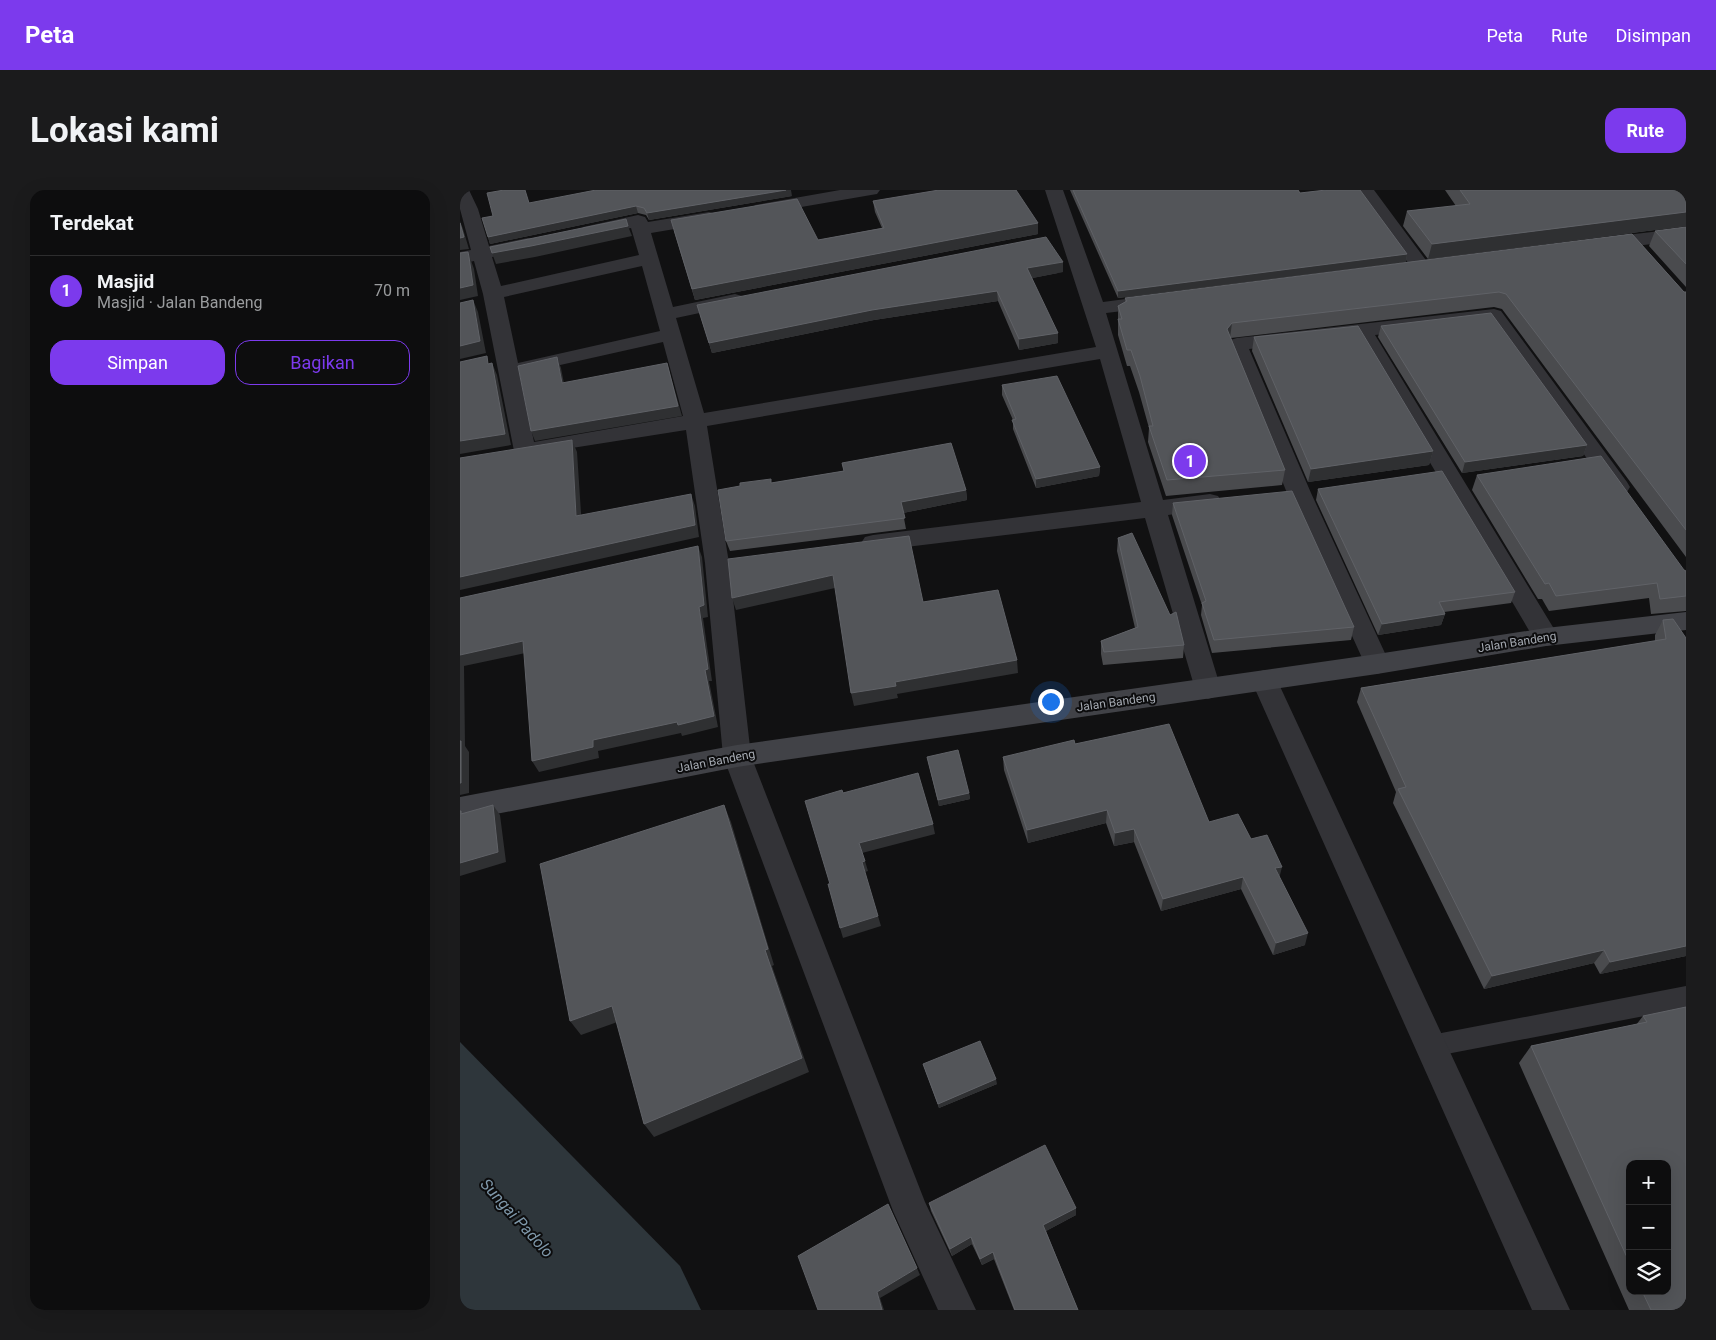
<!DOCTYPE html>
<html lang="id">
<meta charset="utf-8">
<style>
body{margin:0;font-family:Roboto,sans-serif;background:#1b1b1c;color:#f1f3f6}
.controls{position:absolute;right:15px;bottom:15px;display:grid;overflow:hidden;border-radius:10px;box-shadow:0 5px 20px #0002}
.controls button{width:45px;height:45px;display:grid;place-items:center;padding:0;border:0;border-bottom:1px solid #2d2d2e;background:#0d0d0e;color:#f1f3f6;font:25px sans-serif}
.you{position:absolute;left:590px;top:511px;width:18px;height:18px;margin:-12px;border:4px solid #fff;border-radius:50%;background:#1a73e8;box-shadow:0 0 0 8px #1a73e833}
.badge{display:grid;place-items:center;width:32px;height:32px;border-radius:50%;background:#7c3aed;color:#fff;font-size:16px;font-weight:700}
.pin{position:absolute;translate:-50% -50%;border:2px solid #fff;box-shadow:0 1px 5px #0006}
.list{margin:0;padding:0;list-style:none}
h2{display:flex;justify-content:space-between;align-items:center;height:65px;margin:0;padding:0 20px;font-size:21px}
h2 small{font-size:16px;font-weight:400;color:#9a9c9e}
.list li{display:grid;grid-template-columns:32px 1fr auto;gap:15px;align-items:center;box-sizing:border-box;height:70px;padding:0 20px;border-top:1px solid #2d2d2e}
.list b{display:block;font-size:19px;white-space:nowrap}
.list p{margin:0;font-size:16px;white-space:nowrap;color:#9a9c9e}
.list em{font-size:16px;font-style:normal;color:#9a9c9e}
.actions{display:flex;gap:10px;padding:15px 20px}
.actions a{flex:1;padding:11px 0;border:1px solid #7c3aed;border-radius:15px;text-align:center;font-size:18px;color:#7c3aed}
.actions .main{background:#7c3aed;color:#fff}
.icon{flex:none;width:28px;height:28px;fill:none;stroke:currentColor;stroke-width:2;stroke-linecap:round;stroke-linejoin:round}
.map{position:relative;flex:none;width:1226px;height:1120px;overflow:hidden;border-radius:15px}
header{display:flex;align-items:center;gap:30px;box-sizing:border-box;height:70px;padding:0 25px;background:#7c3aed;color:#fff}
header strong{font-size:24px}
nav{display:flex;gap:28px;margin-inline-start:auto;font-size:18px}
.intro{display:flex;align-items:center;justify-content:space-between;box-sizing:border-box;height:120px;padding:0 30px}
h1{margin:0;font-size:35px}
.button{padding:12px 22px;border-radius:15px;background:#7c3aed;color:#fff;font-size:18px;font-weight:700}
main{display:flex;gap:30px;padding:0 30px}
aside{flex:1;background:#0d0d0e;border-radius:15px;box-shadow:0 5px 20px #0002}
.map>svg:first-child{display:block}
</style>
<header>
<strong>Peta</strong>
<nav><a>Peta</a><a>Rute</a><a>Disimpan</a></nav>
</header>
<div class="intro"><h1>Lokasi kami</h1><a class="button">Rute</a></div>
<main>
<aside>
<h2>Terdekat<small></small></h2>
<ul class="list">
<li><span class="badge">1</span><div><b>Masjid</b><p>Masjid · Jalan Bandeng</p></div><em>70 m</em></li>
</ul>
<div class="actions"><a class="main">Simpan</a><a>Bagikan</a></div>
</aside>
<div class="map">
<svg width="1226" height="1120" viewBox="0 0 1226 1120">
<rect width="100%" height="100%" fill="#111112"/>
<path fill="#2e363b" d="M 0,852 L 220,1076 L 241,1120 L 0,1120 Z"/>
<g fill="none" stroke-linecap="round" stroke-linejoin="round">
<path fill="#333337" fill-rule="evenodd" d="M 1226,796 L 1226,818 L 971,867 L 963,864 L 959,856 L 963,848 L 971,845 Z"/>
<path fill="#333337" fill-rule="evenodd" d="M 0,0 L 9,0 L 18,19 L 29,56 L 68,48 L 75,50 L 77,54 L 75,58 L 32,67 L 41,96 L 179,65 L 171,38 L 130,47 L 123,45 L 121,41 L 123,37 L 178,25 L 185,27 L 188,32 L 249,22 L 256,24 L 258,28 L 256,32 L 191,43 L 213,117 L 275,104 L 282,106 L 285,110 L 282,114 L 216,128 L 244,223 L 636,157 L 585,0 L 603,0 L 643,112 L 696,105 L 703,107 L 706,111 L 703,115 L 696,117 L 646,123 L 703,310 L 750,304 L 758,306 L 762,312 L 758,318 L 708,325 L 761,499 L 757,506 L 748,509 L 739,506 L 735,499 L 685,328 L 413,361 L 405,359 L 401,353 L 405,347 L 413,345 L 681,312 L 640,169 L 247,236 L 269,373 L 291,566 L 465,1012 L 516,1120 L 478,1120 L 433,1021 L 263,566 L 245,373 L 226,240 L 74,264 L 65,268 L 57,266 L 54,261 L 23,104 L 14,71 L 0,74 L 0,62 L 11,60 L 0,19 ZM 182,76 L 200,141 L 58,173 L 44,107 ZM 203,152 L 223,226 L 74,252 L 60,184 Z
M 380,0 L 420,0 L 417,4 L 411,5 L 301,24 L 295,23 L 292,19 L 295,15 L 301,14 Z
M 896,0 L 914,0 L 971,77 L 968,81 L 954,81 Z
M 1226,38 L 1226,50 L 1141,60 L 1134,58 L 1132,54 L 1134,50 L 1141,48 Z
M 1034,119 L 1041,121 L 1167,292 L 1170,297 L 1167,302 L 1159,305 L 1151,302 L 1029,132 L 915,145 L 1099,447 L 1095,454 L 1086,456 L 1077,454 L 896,147 L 789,159 L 851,303 L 930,474 L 926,481 L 917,484 L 908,481 L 827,303 L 767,154 L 770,150 L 777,148 Z
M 804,480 L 813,483 L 817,490 L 1110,1120 L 1072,1120 L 791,490 L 795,483 Z"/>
<path fill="#414247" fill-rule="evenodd" d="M 1226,422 L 1226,440 L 1086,456 L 917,484 L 277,577 L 0,631 L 0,607 L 277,555 L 917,464 L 1086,438 Z"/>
</g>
<path fill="#4a4b4e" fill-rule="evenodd" d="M 610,0 L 838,0 L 840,3 L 947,64 L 946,72 L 658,108 Z
M 985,0 L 1226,0 L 1226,36 L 968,69 L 943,36 L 947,21 L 996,16 Z
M 332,6 L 189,30 L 186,25 L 178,23 L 30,54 L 28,47 L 33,26 L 70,13 Z
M 413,11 L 578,33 L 578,44 L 235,110 L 214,41 L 358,50 L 422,38 L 415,22 Z
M 1226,37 L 1226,97 L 1189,56 L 1195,41 Z
M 1172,44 L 1224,102 L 1226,102 L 1226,367 L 1042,119 L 1034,117 L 771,148 L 825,280 L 822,295 L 706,306 L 688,252 L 689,238 L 679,202 L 670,176 L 667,176 L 658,145 L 658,116 L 665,112 L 665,108 Z
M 603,82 L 572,88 L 598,153 L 559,160 L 538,111 L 414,130 L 252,163 L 240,125 Z
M 921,136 L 1127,255 L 1123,266 L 1002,283 L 918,147 Z
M 794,147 L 973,261 L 969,275 L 848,292 L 792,161 Z
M 542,195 L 640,277 L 639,286 L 576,298 L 553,239 L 553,230 L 542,205 Z
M 382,273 L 506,300 L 507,310 L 443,323 L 446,339 L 270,361 L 266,351 L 312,293 L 384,281 Z
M 1017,285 L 1226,381 L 1226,421 L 1191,424 L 1189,408 L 1089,421 L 1082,409 L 1078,409 L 1012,300 Z
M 858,299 L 1055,402 L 1051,413 L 984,422 L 985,424 L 981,435 L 918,445 L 856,310 Z
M 713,313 L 894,437 L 891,450 L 752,463 L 741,425 L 742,415 L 712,325 Z
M 658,348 L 724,455 L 723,468 L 643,475 L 641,464 L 641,451 L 675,438 L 657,361 Z
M 1203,430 L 1226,448 L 1226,766 L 1140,784 L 1134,773 L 1024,799 L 933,613 L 936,602 L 897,512 L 901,498 L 1195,451 L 1195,445 Z
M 615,554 L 749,632 L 791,649 L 819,687 L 845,755 L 813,765 L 781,699 L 701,721 L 674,652 L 654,656 L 646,633 L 568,653 L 544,580 L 543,567 Z
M 467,567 L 509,603 L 510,609 L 479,616 Z
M 1226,817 L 1226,1120 L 1169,1120 L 1059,873 L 1071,856 L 1176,835 L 1183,826 ZM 1170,974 L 1207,1101 L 1170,1101 Z
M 463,874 L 537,894 L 479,918 Z
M 469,1013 L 616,1018 L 616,1025 L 586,1041 L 618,1120 L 554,1120 L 534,1069 L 522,1075 L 512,1054 L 492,1066 L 471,1021 Z"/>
<path fill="#2f3032" d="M 326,0 L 331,0 L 332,6 L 189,30 L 187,23 Z
M 176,16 L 178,23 L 30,54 L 28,47 Z
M 1226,22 L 1226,36 L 968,69 L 972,54 Z
M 0,31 L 3,39 L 9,59 L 0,60 Z
M 578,33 L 578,44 L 235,110 L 232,99 Z
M 168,36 L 172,46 L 75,67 L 36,74 L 32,63 Z
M 8,62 L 14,79 L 18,106 L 0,110 L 0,98 Z
M 947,64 L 946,72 L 658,108 L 658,101 Z
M 603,72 L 603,82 L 568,89 L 567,78 Z
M 537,101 L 538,111 L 414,130 L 252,163 L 249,153 L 412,120 Z
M 13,110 L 18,122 L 26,163 L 0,169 L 0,156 Z
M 772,133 L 770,148 L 767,139 Z
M 598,143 L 598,153 L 559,160 L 559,149 Z
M 97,167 L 101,178 L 106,204 L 102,193 Z
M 32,173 L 37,185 L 51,255 L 0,264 L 0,251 Z
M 207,173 L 222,226 L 75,251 L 71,241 Z
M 112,250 L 117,262 L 122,338 L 116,326 Z
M 1127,255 L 1123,266 L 1002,283 L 1005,272 Z
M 973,261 L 969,275 L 848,292 L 851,279 Z
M 640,277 L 639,286 L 576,298 L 576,289 Z
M 506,300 L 507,310 L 443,323 L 441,312 Z
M 231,304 L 235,316 L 239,347 L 0,400 L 0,387 Z
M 238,356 L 242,367 L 248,427 L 243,428 L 252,491 L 249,491 L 258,537 L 222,546 L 221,543 L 138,561 L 139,568 L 79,582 L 72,571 L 133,550 L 245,480 L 239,417 Z
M 373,385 L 375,398 L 276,420 L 272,408 Z
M 985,424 L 981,435 L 918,445 L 922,434 Z
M 63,451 L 70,462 L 4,476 L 5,556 L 9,562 L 9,603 L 0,605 L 0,465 Z
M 557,470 L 558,483 L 437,504 L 438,508 L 394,516 L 391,503 L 435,492 Z
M 509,603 L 510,609 L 479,616 L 478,610 Z
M 33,615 L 40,625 L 46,672 L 0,686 L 0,673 Z
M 264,615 L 271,632 L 314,775 L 312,776 L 349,882 L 194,947 L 184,934 L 305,760 Z
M 647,620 L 646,633 L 568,653 L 567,640 Z
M 473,634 L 475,644 L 402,663 L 399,653 Z
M 674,639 L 674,652 L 654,656 L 655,643 Z
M 405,671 L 408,681 L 405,682 L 402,672 Z
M 822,677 L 819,689 L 815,678 Z
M 783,687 L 781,699 L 701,721 L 703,709 Z
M 418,726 L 421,736 L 383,748 L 380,738 Z
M 848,743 L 845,755 L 813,765 L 816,753 Z
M 1226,756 L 1226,766 L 1140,784 L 1150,772 Z
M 1144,760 L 1134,773 L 1024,799 L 1032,786 Z
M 152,816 L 163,830 L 121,845 L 110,831 Z
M 536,889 L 537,894 L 479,918 L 478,914 Z
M 616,1018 L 616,1025 L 584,1042 L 583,1035 Z
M 511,1047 L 512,1054 L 492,1066 L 490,1059 Z
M 533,1062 L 534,1069 L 522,1075 L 520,1069 Z
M 457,1078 L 460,1085 L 420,1108 L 424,1120 L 422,1120 L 417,1102 Z"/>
<path fill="#535559" stroke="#606267" d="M 44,0 L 65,0 L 69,13 L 136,0 L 326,0 L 187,23 L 184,18 L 176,16 L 28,47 L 22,28 L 33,26 L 27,3 Z
M 479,0 L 556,0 L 578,33 L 232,99 L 211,30 L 337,9 L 358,50 L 424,38 L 413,11 Z
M 613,0 L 838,0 L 840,3 L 866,0 L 900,0 L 947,64 L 658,101 Z
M 1000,0 L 1226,0 L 1226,22 L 972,54 L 947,21 L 1010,14 Z
M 166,29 L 168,36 L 71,56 L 32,63 L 30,57 Z
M 0,33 L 4,47 L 0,48 Z
M 1226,37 L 1226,74 L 1195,41 Z
M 1172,44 L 1224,102 L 1226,102 L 1226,340 L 1046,104 L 1039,102 L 772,133 L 767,139 L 825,280 L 707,290 L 689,236 L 693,236 L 680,186 L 671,160 L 667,160 L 658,129 L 662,129 L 658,116 L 667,111 L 665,108 Z
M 586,47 L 603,72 L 567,78 L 598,143 L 559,149 L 537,101 L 412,120 L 249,153 L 237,115 Z
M 8,62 L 9,67 L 13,95 L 0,98 L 0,63 Z
M 13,110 L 20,151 L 0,156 L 0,113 Z
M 1031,123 L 1127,255 L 1005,272 L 921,136 Z
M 898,136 L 973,261 L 851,279 L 794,147 Z
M 27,166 L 28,174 L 32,173 L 45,244 L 0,251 L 0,172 Z
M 97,167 L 102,193 L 207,173 L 218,216 L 71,241 L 58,176 Z
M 597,186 L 640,277 L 576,289 L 552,230 L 556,229 L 542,195 Z
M 112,250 L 116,326 L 231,304 L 235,335 L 0,387 L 0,268 Z
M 491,253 L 506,300 L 441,312 L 445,328 L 266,351 L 258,300 L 280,296 L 280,293 L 311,289 L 311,293 L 384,281 L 382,273 Z
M 1141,266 L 1224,380 L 1226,381 L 1226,406 L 1200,409 L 1197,393 L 1096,406 L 1089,393 L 1085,394 L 1017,285 Z
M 982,281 L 1055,402 L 979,412 L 985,424 L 922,434 L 858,299 Z
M 832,301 L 894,437 L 754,450 L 742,413 L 746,411 L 713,313 Z
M 672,343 L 710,425 L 716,422 L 724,455 L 644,462 L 641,451 L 678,437 L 658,348 Z
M 449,346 L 463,412 L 538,400 L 557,470 L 435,492 L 436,496 L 391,503 L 373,385 L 272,408 L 268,369 Z
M 238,356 L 244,415 L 239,417 L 248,479 L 245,480 L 254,526 L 218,535 L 217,532 L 133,550 L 133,557 L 72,571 L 63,451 L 0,465 L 0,408 Z
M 1213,429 L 1226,448 L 1226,756 L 1150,772 L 1144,760 L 1032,786 L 938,599 L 946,597 L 901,498 L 1206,449 L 1203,430 Z
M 709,534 L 749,632 L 778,624 L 791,649 L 807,645 L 822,677 L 815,678 L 848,743 L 816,753 L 783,687 L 703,709 L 674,639 L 655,643 L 647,620 L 567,640 L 543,567 L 614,550 L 615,554 Z
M 0,551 L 1,551 L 1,593 L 0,593 Z
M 498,560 L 509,603 L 478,610 L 467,567 Z
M 458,583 L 473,634 L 399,653 L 405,671 L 402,672 L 418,726 L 380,738 L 368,694 L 370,694 L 345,611 L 382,600 L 383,603 Z
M 33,615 L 38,662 L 0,673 L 0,621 L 1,621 L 1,624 Z
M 264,615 L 308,759 L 305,760 L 342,868 L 184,934 L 152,816 L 110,831 L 80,674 Z
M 1226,817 L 1226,1120 L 1191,1120 L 1182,1101 L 1207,1101 L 1207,974 L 1170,974 L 1170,1074 L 1071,856 L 1187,832 L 1183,826 Z
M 520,851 L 536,889 L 478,914 L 463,874 Z
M 585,955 L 616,1018 L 583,1035 L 618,1120 L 555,1120 L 533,1062 L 520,1069 L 511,1047 L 490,1059 L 469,1013 Z
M 428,1014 L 457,1078 L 417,1102 L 422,1120 L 358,1120 L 338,1066 Z"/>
<g text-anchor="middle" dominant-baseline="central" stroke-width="4" stroke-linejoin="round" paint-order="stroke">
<g font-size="12" fill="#a4a9b1" stroke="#0c0c0d">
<text transform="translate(1057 452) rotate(-9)">Jalan Bandeng</text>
<text transform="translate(656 512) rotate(-8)">Jalan Bandeng</text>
<text transform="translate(256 571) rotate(-11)">Jalan Bandeng</text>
</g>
<g font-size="16" font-style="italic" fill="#7e97a9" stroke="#0c0c0d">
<text transform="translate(57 1028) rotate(48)">Sungai Padolo</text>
</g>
</g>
</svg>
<div class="controls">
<button>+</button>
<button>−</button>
<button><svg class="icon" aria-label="layers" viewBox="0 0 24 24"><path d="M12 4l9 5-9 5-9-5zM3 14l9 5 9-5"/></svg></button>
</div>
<div class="you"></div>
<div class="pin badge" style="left:730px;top:271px">1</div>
</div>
</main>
